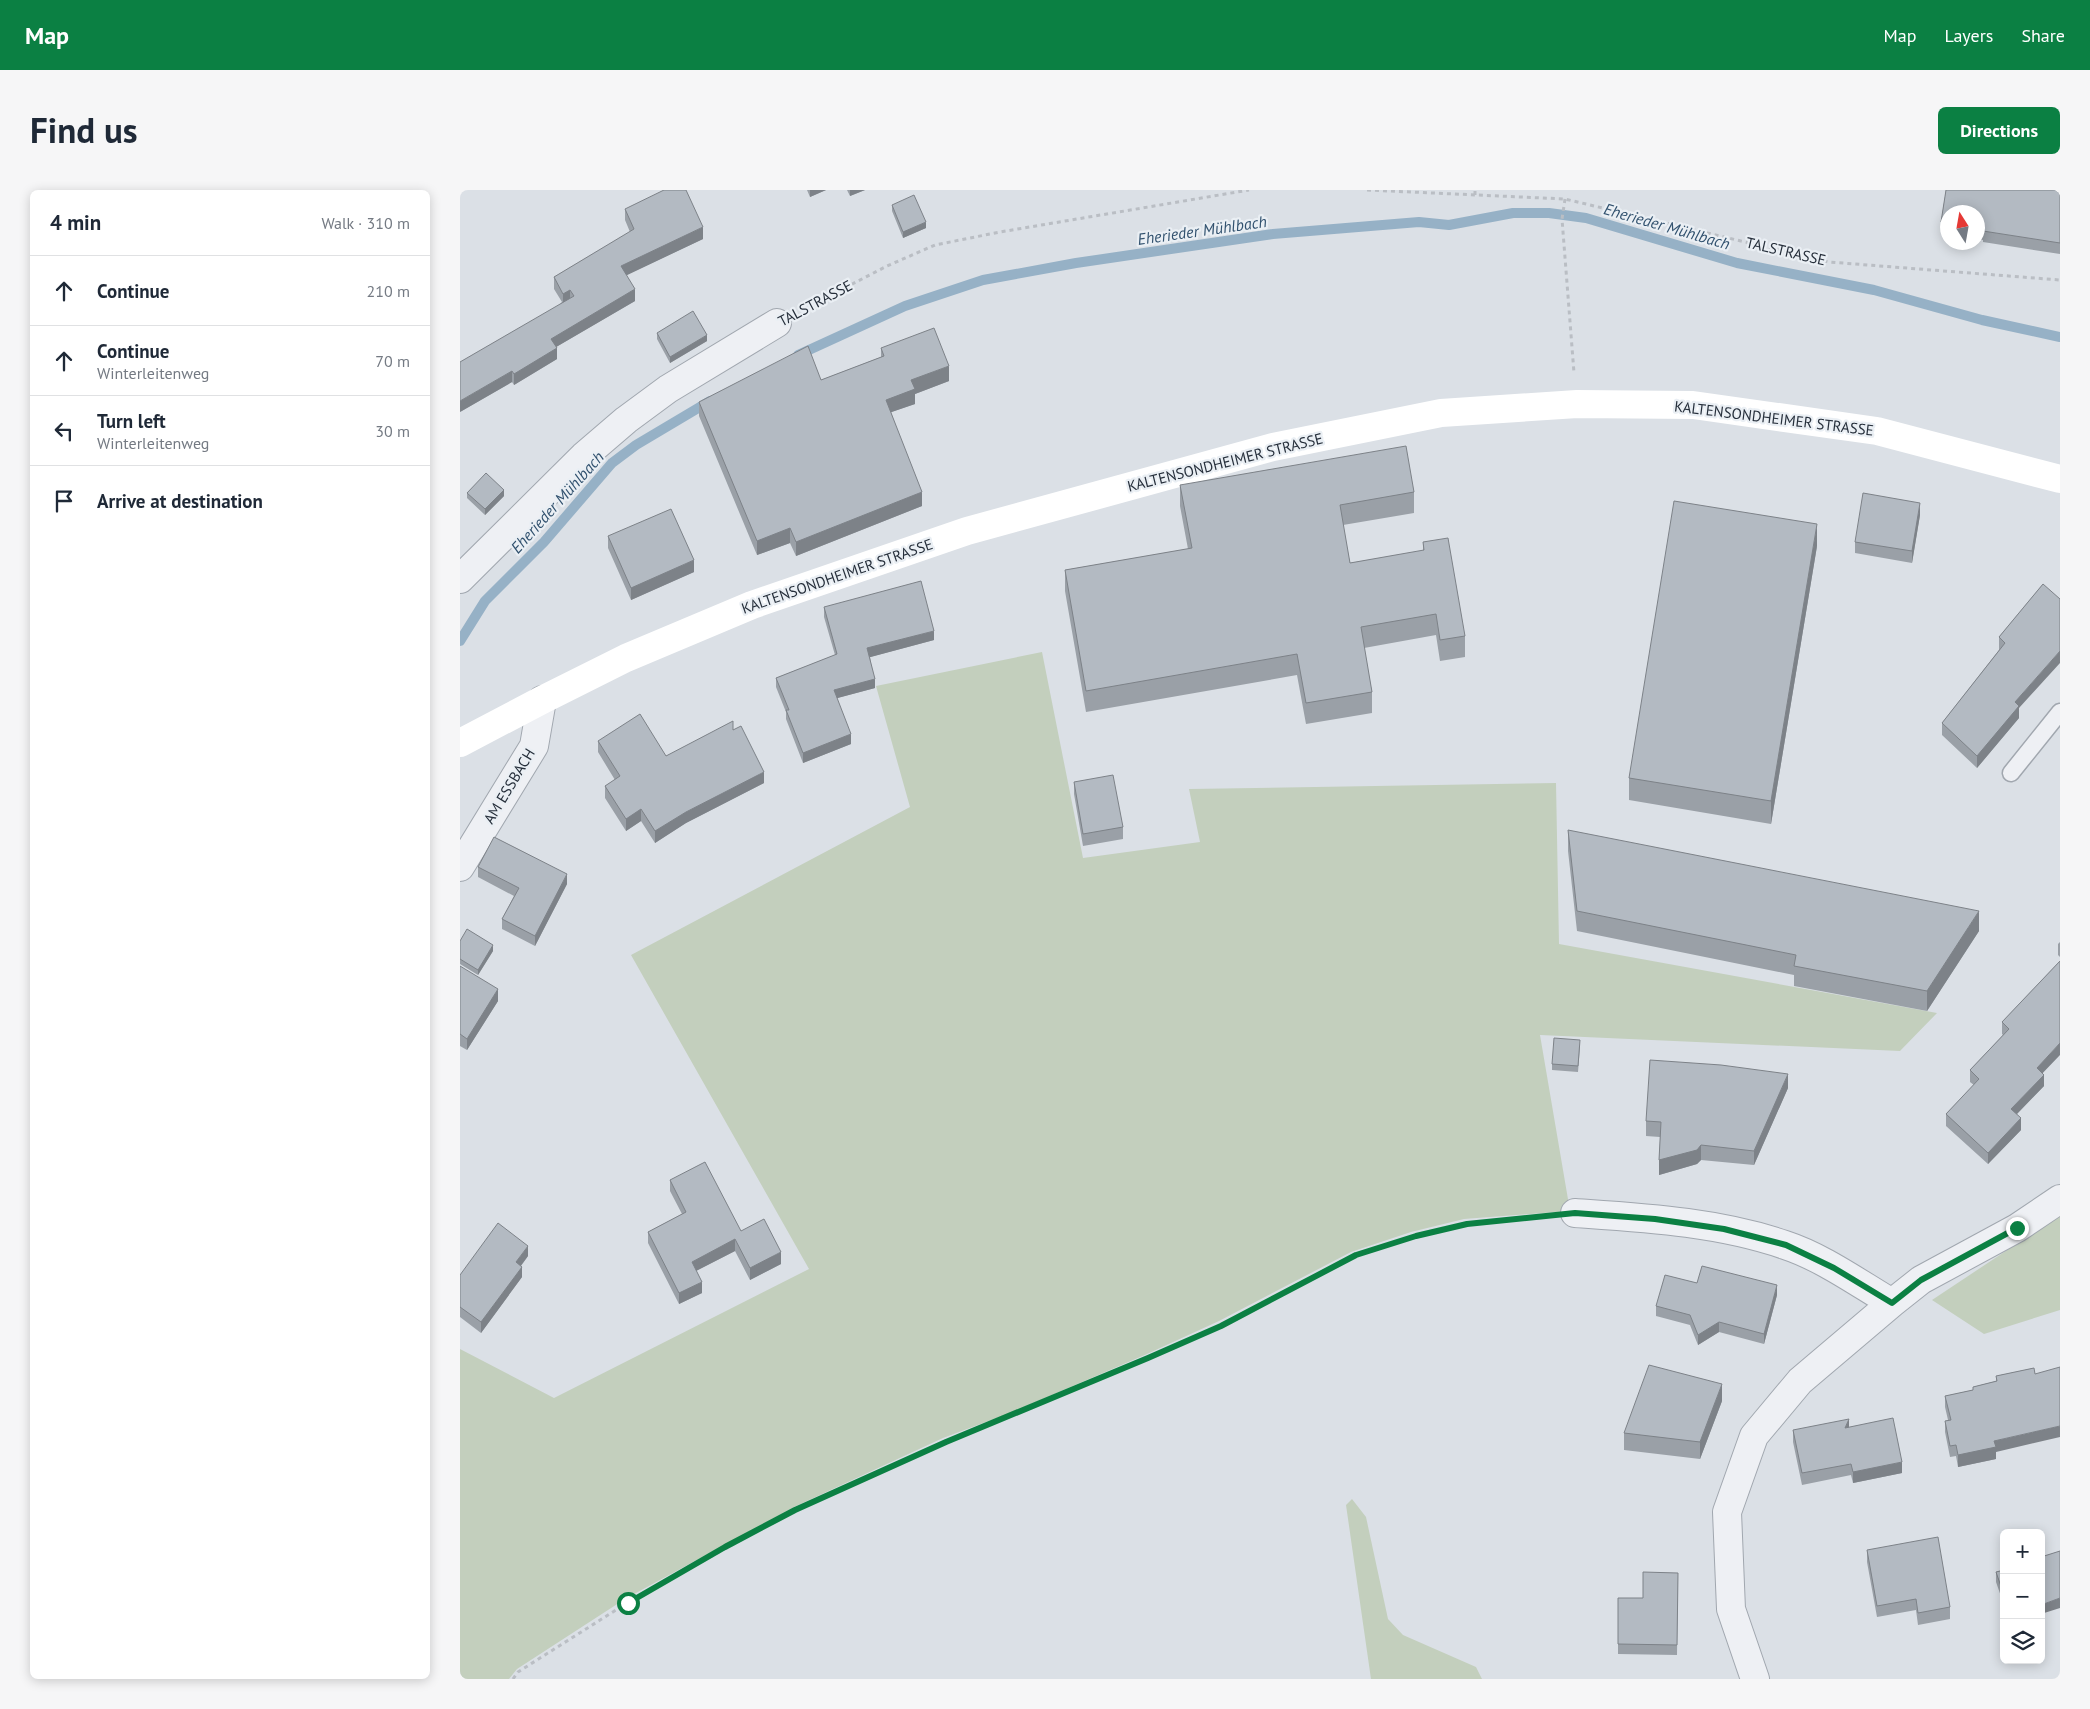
<!DOCTYPE html>
<meta charset="utf-8">
<style>
body{margin:0;font-family:"PT Sans",sans-serif;background:#f6f6f7;color:#1f2937}
.controls{position:absolute;right:15px;bottom:15px;display:grid;overflow:hidden;border-radius:8px;box-shadow:0 2px 12px #0003}
.controls button{width:45px;height:45px;display:grid;place-items:center;padding:0;border:0;border-bottom:1px solid #e0e1e3;background:#fff;color:#1f2937;font:25px sans-serif}
.compass{position:absolute;left:1480px;top:15px;width:45px;height:45px;border-radius:50%;background:#fff;box-shadow:0 2px 12px #0003;rotate:349deg}
.stop{position:absolute;width:15px;height:15px;margin:-11px;border:4px solid #0b8043;border-radius:50%;background:#fff}
.stop.end{background:#0b8043;border-color:#fff;box-shadow:0 1px 5px #0008}
.list{margin:0;padding:0;list-style:none}
h2{display:flex;justify-content:space-between;align-items:center;height:65px;margin:0;padding:0 20px;font-size:21px}
h2 small{font-size:16px;font-weight:400;color:#747a83}
.list li{display:grid;grid-template-columns:32px 1fr auto;gap:15px;align-items:center;box-sizing:border-box;height:70px;padding:0 20px;border-top:1px solid #e0e1e3}
.list b{display:block;font-size:19px;white-space:nowrap}
.list p{margin:0;font-size:16px;white-space:nowrap;color:#747a83}
.list em{font-size:16px;font-style:normal;color:#747a83}
.icon{flex:none;width:28px;height:28px;fill:none;stroke:currentColor;stroke-width:2;stroke-linecap:round;stroke-linejoin:round}
.map{position:relative;flex:none;width:1600px;height:1489px;overflow:hidden;border-radius:8px}
header{display:flex;align-items:center;gap:30px;box-sizing:border-box;height:70px;padding:0 25px;background:#0b8043;color:#fff}
header strong{font-size:24px}
nav{display:flex;gap:28px;margin-inline-start:auto;font-size:18px}
.intro{display:flex;align-items:center;justify-content:space-between;box-sizing:border-box;height:120px;padding:0 30px}
h1{margin:0;font-size:35px}
.button{padding:12px 22px;border-radius:8px;background:#0b8043;color:#fff;font-size:18px;font-weight:700}
main{display:flex;gap:30px;padding:0 30px}
aside{flex:1;background:#fff;border-radius:8px;box-shadow:0 2px 12px #0003}
.map>svg:first-child{display:block}
</style>
<header>
<strong>Map</strong>
<nav><a>Map</a><a>Layers</a><a>Share</a></nav>
</header>
<div class="intro"><h1>Find us</h1><a class="button">Directions</a></div>
<main>
<aside>
<h2>4 min<small>Walk · 310 m</small></h2>
<ul class="list">
<li><svg class="icon" aria-label="ahead" viewBox="0 0 24 24"><path d="M12 20V5M6 11l6-6 6 6"/></svg><div><b>Continue</b></div><em>210 m</em></li>
<li><svg class="icon" aria-label="ahead" viewBox="0 0 24 24"><path d="M12 20V5M6 11l6-6 6 6"/></svg><div><b>Continue</b><p>Winterleitenweg</p></div><em>70 m</em></li>
<li><svg class="icon" aria-label="left" viewBox="0 0 24 24"><path d="M17 20v-9H6M10 6l-5 5 5 5"/></svg><div><b>Turn left</b><p>Winterleitenweg</p></div><em>30 m</em></li>
<li><svg class="icon" aria-label="arrive" viewBox="0 0 24 24"><path d="M6 21V4h12l-3 4 3 4H6"/></svg><div><b>Arrive at destination</b></div></li>
</ul>
</aside>
<div class="map">
<svg width="1600" height="1489" viewBox="0 0 1600 1489">
<rect width="100%" height="100%" fill="#dbe0e6"/>
<path fill="#c3cfbd" d="M 582,462 L 623,668 L 740,652 L 729,599 L 1096,593 L 1099,754 L 1477,823 L 1440,861 L 1080,845 L 1110,1021 L 1004,1029 L 951,1042 L 891,1062 L 759,1131 L 687,1164 L 550,1223 L 483,1248 L 334,1317 L 165,1409 L 57,1479 L 49,1489 L 0,1489 L 0,1159 L 94,1208 L 349,1079 L 171,765 L 450,617 L 416,496 Z
M 1600,1025 L 1600,1120 L 1524,1144 L 1472,1110 Z
M 892,1309 L 906,1327 L 928,1429 L 943,1445 L 1016,1477 L 1022,1489 L 911,1489 L 886,1315 Z"/>
<g fill="none" stroke-linecap="round" stroke-linejoin="round">
<path stroke="#96b1c6" stroke-width="10" d="M 338,165 L 445,116 L 523,90 L 616,73 L 813,44 L 959,32 L 989,35 L 1053,23 L 1089,23 L 1126,28 L 1277,73 L 1414,100 L 1522,130 L 1600,147
M 0,451 L 25,411 L 84,352 L 152,273 L 176,255 L 250,211"/>
<defs>
<path id="service" d="M 1551,583 L 1600,522"/>
<path id="minor" d="M 0,389 L 124,266 L 166,230 L 208,199 L 317,133
M 0,677 L 74,556 L 82,510
M 1115,1023 C 1186,1028 1258,1032 1325,1055 C 1362,1067 1398,1093 1432,1113
M 1295,1489 L 1271,1419 L 1267,1322 L 1294,1246 L 1340,1191 L 1432,1113 L 1461,1090 L 1557,1038 L 1600,1009"/>
</defs>
<use href="#service" stroke="#a1a7af" stroke-width="19"/>
<use href="#minor" stroke="#a1a7af" stroke-width="30"/>
<path stroke="#babec4" stroke-width="3" stroke-dasharray="4 4" stroke-linecap="butt" d="M 907,0 L 1105,9 L 1369,72 L 1600,90
M 1015,5 L 1015,0
M 1105,9 L 1102,29 L 1114,183
M 342,120 L 427,76 L 475,55 L 540,42 L 789,0
M 53,1489 L 58,1482 L 167,1413 L 335,1320 L 487,1252 L 688,1168 L 761,1136 L 896,1065 L 956,1046 L 1007,1034 L 1085,1026"/>
<use href="#service" stroke="#eef0f4" stroke-width="16"/>
<use href="#minor" stroke="#eef0f4" stroke-width="28"/>
<path stroke="#fff" stroke-width="28" d="M 0,553 L 82,510 L 166,468 L 292,415 L 507,341 L 813,257 L 981,223 L 1117,214 L 1233,215 L 1417,241 L 1600,289"/>
</g>
<path fill="#9aa0a7" d="M 347,0 L 366,0 L 350,7 Z
M 387,0 L 405,0 L 390,6 Z
M 1486,0 L 1600,0 L 1600,64 L 1523,52 L 1523,50 L 1518,49 L 1518,22 L 1488,22 L 1488,44 L 1481,43 L 1481,32 Z
M 432,15 L 466,38 L 443,48 L 432,21 Z
M 165,19 L 243,49 L 166,85 L 175,111 L 96,157 L 97,169 L 54,195 L 52,192 L 0,222 L 102,112 L 94,99 L 94,87 L 170,42 L 165,30 Z
M 197,143 L 247,151 L 210,173 L 197,149 Z
M 421,158 L 489,191 L 455,204 L 455,214 L 431,222 L 462,316 L 336,366 L 330,353 L 297,365 L 239,226 L 239,212 L 361,190 L 421,167 Z
M 720,295 L 954,302 L 954,323 L 883,335 L 890,373 L 963,361 L 963,352 L 1005,446 L 1005,467 L 980,471 L 976,445 L 904,458 L 912,502 L 912,523 L 846,534 L 837,485 L 626,522 L 605,401 L 605,380 L 728,359 L 720,316 Z
M 7,303 L 44,306 L 25,325 L 7,308 Z
M 1460,325 L 1452,373 L 1395,363 L 1395,352 Z
M 148,346 L 234,382 L 171,410 L 148,358 Z
M 1357,356 L 1311,634 L 1169,610 L 1169,588 Z
M 1583,394 L 1559,518 L 1559,528 L 1517,578 L 1482,545 L 1482,533 L 1539,460 L 1539,447 Z
M 364,417 L 474,450 L 410,467 L 415,498 L 377,508 L 391,554 L 343,573 L 326,529 L 326,522 L 316,497 L 316,488 L 375,465 L 364,427 Z
M 273,540 L 304,593 L 226,633 L 195,653 L 181,631 L 166,641 L 145,608 L 145,596 L 155,590 L 138,562 L 138,551 L 206,566 Z
M 614,592 L 663,637 L 663,649 L 623,656 L 614,604 Z
M 1108,640 L 1519,741 L 1467,821 L 1334,796 L 1334,785 L 1117,741 L 1108,661 Z
M 18,677 L 107,694 L 75,756 L 42,739 L 42,729 L 54,706 L 18,687 Z
M 0,751 L 33,761 L 18,785 L 0,774 Z
M 1600,752 L 1600,767 L 1598,765 L 1598,754 Z
M 1600,771 L 1583,883 L 1584,896 L 1557,924 L 1561,940 L 1528,974 L 1486,936 L 1486,924 L 1514,895 L 1510,892 L 1510,880 L 1543,845 L 1542,844 L 1542,832 Z
M 0,776 L 38,811 L 7,860 L 0,856 Z
M 1120,856 L 1118,882 L 1092,880 L 1092,874 Z
M 1328,898 L 1294,975 L 1241,970 L 1237,974 L 1199,985 L 1200,947 L 1186,946 L 1186,931 Z
M 210,990 L 281,1041 L 321,1074 L 290,1090 L 275,1061 L 236,1081 L 242,1103 L 219,1114 L 188,1053 L 188,1042 L 222,1024 L 210,1001 Z
M 68,1066 L 61,1076 L 62,1087 L 21,1143 L 0,1127 L 0,1085 Z
M 1237,1093 L 1317,1105 L 1304,1154 L 1259,1142 L 1238,1155 L 1230,1135 L 1196,1126 L 1196,1116 Z
M 1574,1178 L 1536,1262 L 1536,1269 L 1498,1277 L 1496,1266 L 1490,1267 L 1485,1242 L 1485,1231 L 1488,1230 L 1485,1217 L 1485,1206 L 1513,1200 L 1513,1197 L 1536,1191 L 1536,1186 Z
M 1262,1211 L 1240,1269 L 1164,1260 L 1164,1243 Z
M 1389,1237 L 1442,1283 L 1393,1293 L 1391,1285 L 1342,1295 L 1333,1252 L 1333,1240 Z
M 1407,1360 L 1490,1417 L 1490,1429 L 1458,1435 L 1456,1420 L 1417,1427 L 1407,1372 Z
M 1544,1380 L 1544,1415 L 1536,1392 L 1536,1382 Z
M 1218,1383 L 1217,1465 L 1158,1464 L 1158,1408 L 1183,1408 Z"/>
<path fill="#7d8288" d="M 350,0 L 366,0 L 350,7 Z
M 390,0 L 405,0 L 390,6 Z
M 466,32 L 466,38 L 443,48 L 443,42 Z
M 243,37 L 243,49 L 161,88 L 161,76 Z
M 175,99 L 175,111 L 91,160 L 91,149 Z
M 110,100 L 110,112 L 103,115 L 103,104 Z
M 247,145 L 247,151 L 210,173 L 210,167 Z
M 97,158 L 97,169 L 54,195 L 54,184 Z
M 489,176 L 489,191 L 455,204 L 455,214 L 426,224 L 426,210 L 451,190 Z
M 52,181 L 52,192 L 0,222 L 0,211 Z
M 44,300 L 44,306 L 25,325 L 25,319 Z
M 462,302 L 462,316 L 336,366 L 336,352 Z
M 1460,313 L 1460,325 L 1452,373 L 1452,361 Z
M 1357,334 L 1357,356 L 1311,634 L 1311,611 Z
M 330,338 L 330,353 L 297,365 L 297,351 Z
M 234,370 L 234,382 L 171,410 L 171,398 Z
M 474,441 L 474,450 L 407,468 L 407,458 Z
M 1600,461 L 1600,473 L 1559,518 L 1559,528 L 1517,578 L 1517,566 L 1555,512 Z
M 415,489 L 415,498 L 374,509 L 374,500 Z
M 391,544 L 391,554 L 343,573 L 343,563 Z
M 304,582 L 304,593 L 226,633 L 195,653 L 195,641 L 226,622 Z
M 181,619 L 181,631 L 166,641 L 166,629 Z
M 107,684 L 107,694 L 75,756 L 75,746 Z
M 1519,721 L 1519,741 L 1467,821 L 1467,801 Z
M 33,755 L 33,761 L 18,785 L 18,780 Z
M 38,799 L 38,811 L 7,860 L 7,849 Z
M 1600,853 L 1600,865 L 1577,889 L 1577,878 Z
M 1328,884 L 1328,898 L 1294,975 L 1294,961 Z
M 1584,885 L 1584,896 L 1551,930 L 1551,919 Z
M 1561,928 L 1561,940 L 1528,974 L 1528,963 Z
M 1241,955 L 1241,970 L 1237,974 L 1199,985 L 1199,970 Z
M 275,1049 L 275,1061 L 232,1083 L 232,1072 Z
M 68,1056 L 68,1066 L 56,1082 L 56,1072 Z
M 321,1062 L 321,1074 L 290,1090 L 290,1078 Z
M 62,1077 L 62,1087 L 21,1143 L 21,1132 Z
M 242,1092 L 242,1103 L 219,1114 L 219,1103 Z
M 1317,1095 L 1317,1105 L 1304,1154 L 1304,1144 Z
M 1259,1132 L 1259,1142 L 1238,1155 L 1238,1145 Z
M 1262,1194 L 1262,1211 L 1240,1269 L 1240,1252 Z
M 1389,1229 L 1389,1241 L 1385,1238 Z
M 1600,1236 L 1600,1247 L 1536,1262 L 1536,1269 L 1498,1277 L 1498,1265 L 1534,1251 Z
M 1442,1272 L 1442,1283 L 1393,1293 L 1393,1282 Z
M 1600,1408 L 1600,1418 L 1581,1424 L 1581,1415 Z"/>
<path fill="#b3bac2" stroke="#7d8288" d="M 204,0 L 226,0 L 243,37 L 161,76 L 175,99 L 91,149 L 97,158 L 54,184 L 52,181 L 0,211 L 0,172 L 114,106 L 110,100 L 103,104 L 94,87 L 174,39 L 165,19 Z
M 1486,0 L 1600,0 L 1600,53 L 1523,41 L 1524,39 L 1518,38 L 1518,22 L 1488,22 L 1488,33 L 1481,32 Z
M 454,5 L 466,32 L 443,42 L 432,15 Z
M 233,121 L 247,145 L 210,167 L 197,143 Z
M 474,138 L 489,176 L 451,190 L 455,199 L 426,210 L 462,302 L 336,352 L 330,338 L 297,351 L 239,212 L 348,156 L 361,190 L 424,166 L 421,158 Z
M 946,256 L 954,302 L 880,315 L 890,373 L 964,360 L 963,352 L 988,348 L 1005,446 L 980,450 L 976,424 L 901,437 L 912,502 L 846,513 L 837,464 L 626,501 L 605,380 L 732,358 L 720,295 Z
M 26,283 L 44,300 L 25,319 L 7,303 Z
M 1403,303 L 1460,313 L 1452,361 L 1395,352 Z
M 1214,311 L 1357,334 L 1311,611 L 1169,588 Z
M 211,319 L 234,370 L 171,398 L 148,346 Z
M 461,391 L 474,441 L 407,458 L 415,489 L 374,500 L 391,544 L 343,563 L 326,520 L 329,520 L 316,488 L 377,464 L 364,417 Z
M 1583,394 L 1600,409 L 1600,461 L 1555,512 L 1559,516 L 1517,566 L 1482,533 L 1545,453 L 1539,447 Z
M 180,524 L 206,566 L 273,531 L 273,540 L 281,536 L 304,582 L 226,622 L 195,641 L 181,619 L 166,629 L 145,596 L 160,586 L 138,551 Z
M 653,585 L 663,637 L 623,644 L 614,592 Z
M 1108,640 L 1519,721 L 1467,801 L 1334,776 L 1336,765 L 1117,721 Z
M 34,647 L 107,684 L 75,746 L 42,729 L 59,698 L 18,677 Z
M 7,739 L 33,755 L 18,780 L 0,769 L 0,751 Z
M 1600,771 L 1600,853 L 1577,878 L 1584,885 L 1551,919 L 1561,928 L 1528,963 L 1486,924 L 1519,889 L 1510,880 L 1549,839 L 1542,832 Z
M 0,776 L 38,799 L 7,849 L 0,844 Z
M 1094,848 L 1120,850 L 1118,876 L 1092,874 Z
M 1190,870 L 1261,875 L 1328,884 L 1294,961 L 1241,955 L 1237,960 L 1199,970 L 1201,932 L 1186,931 Z
M 245,972 L 281,1041 L 304,1029 L 321,1062 L 290,1078 L 275,1049 L 232,1072 L 242,1092 L 219,1103 L 188,1042 L 226,1022 L 210,990 Z
M 38,1033 L 68,1056 L 56,1072 L 62,1077 L 21,1132 L 0,1117 L 0,1085 Z
M 1242,1076 L 1317,1095 L 1304,1144 L 1259,1132 L 1238,1145 L 1230,1125 L 1196,1116 L 1205,1085 L 1237,1093 Z
M 1189,1175 L 1262,1194 L 1240,1252 L 1164,1243 Z
M 1600,1177 L 1600,1236 L 1534,1251 L 1536,1257 L 1498,1265 L 1496,1255 L 1490,1256 L 1485,1231 L 1491,1230 L 1485,1206 L 1513,1200 L 1513,1197 L 1537,1191 L 1536,1186 L 1574,1178 L 1575,1184 Z
M 1433,1228 L 1442,1272 L 1393,1282 L 1391,1274 L 1342,1283 L 1333,1240 L 1389,1229 L 1385,1238 Z
M 1478,1347 L 1490,1417 L 1458,1423 L 1456,1409 L 1417,1416 L 1407,1360 Z
M 1600,1361 L 1600,1408 L 1581,1415 L 1581,1367 Z
M 1544,1380 L 1544,1405 L 1536,1382 Z
M 1183,1382 L 1218,1383 L 1217,1455 L 1158,1454 L 1158,1408 L 1183,1408 Z"/>
<g fill="none" stroke-linecap="round" stroke-linejoin="round">
<path stroke="#0b8043" stroke-width="6" d="M 168,1413 L 265,1357 L 335,1320 L 486,1252 L 688,1168 L 761,1136 L 896,1065 L 956,1046 L 1007,1034 L 1115,1023 L 1195,1029 L 1264,1039 L 1326,1055 L 1374,1078 L 1432,1113 L 1461,1090 L 1557,1038"/>
</g>
<g text-anchor="middle" dominant-baseline="central" stroke-width="4.5" stroke-linejoin="round" paint-order="stroke">
<g font-size="15" fill="#262f3b" stroke="#eaeff4">
<text transform="translate(1326 61) rotate(13)">TALSTRASSE</text>
<text transform="translate(355 113) rotate(-28)">TALSTRASSE</text>
<text transform="translate(1314 228) rotate(7)">KALTENSONDHEIMER STRASSE</text>
<text transform="translate(765 272) rotate(-14)">KALTENSONDHEIMER STRASSE</text>
<text transform="translate(377 386) rotate(-19)">KALTENSONDHEIMER STRASSE</text>
<text transform="translate(49 596) rotate(-59)">AM ESSBACH</text>
</g>
<g font-size="16" font-style="italic" fill="#31516e" stroke="#eaeff4">
<text transform="translate(1207 36) rotate(16)">Eherieder Mühlbach</text>
<text transform="translate(742 40) rotate(-8)">Eherieder Mühlbach</text>
<text transform="translate(97 312) rotate(-48)">Eherieder Mühlbach</text>
</g>
</g>
</svg>
<div class="controls">
<button>+</button>
<button>−</button>
<button><svg class="icon" aria-label="layers" viewBox="0 0 24 24"><path d="M12 4l9 5-9 5-9-5zM3 14l9 5 9-5"/></svg></button>
</div>
<svg class="compass" viewBox="-18 -18 36 36"><path d="M0-13l5 13h-10z" fill="#e53935"/><path d="M0 13l5-13h-10z" fill="#747a83"/></svg>
<div class="stop" style="left:168px;top:1413px"></div>
<div class="stop end" style="left:1557px;top:1038px"></div>
</div>
</main>
